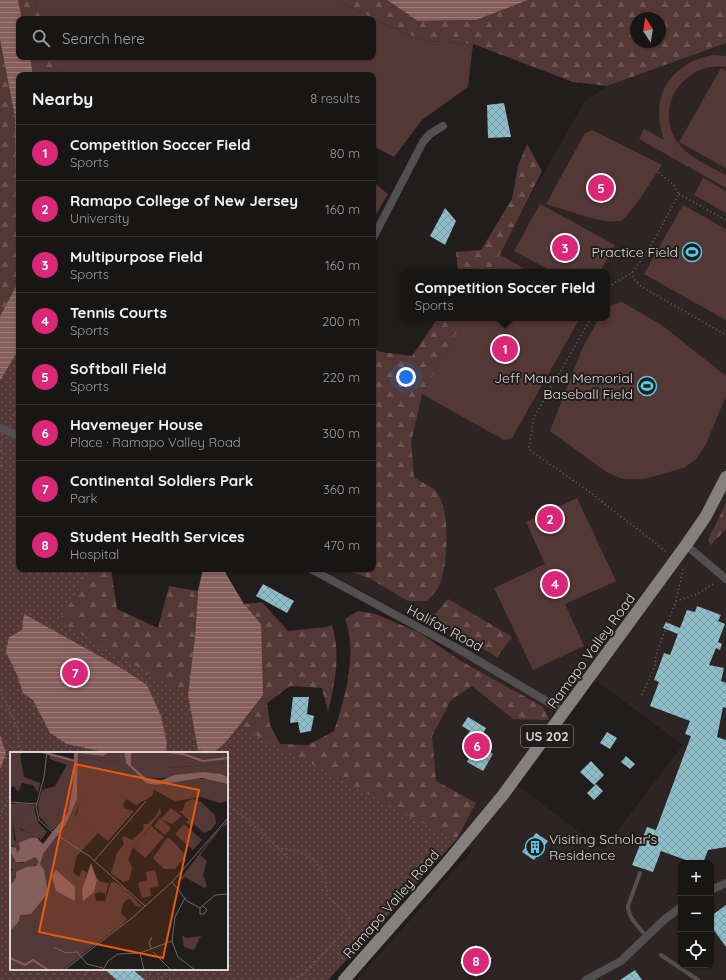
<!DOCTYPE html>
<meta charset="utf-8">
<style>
body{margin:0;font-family:Quicksand,sans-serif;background:#252322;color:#f1f3f6}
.controls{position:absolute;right:12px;bottom:12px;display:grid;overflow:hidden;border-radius:8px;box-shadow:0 1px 3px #0004}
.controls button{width:36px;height:36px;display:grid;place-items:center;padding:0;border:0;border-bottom:1px solid #363534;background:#181615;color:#f1f3f6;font:20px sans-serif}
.compass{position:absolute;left:630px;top:12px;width:36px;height:36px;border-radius:50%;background:#181615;box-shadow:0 1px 3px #0004;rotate:348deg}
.you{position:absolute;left:406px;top:377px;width:14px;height:14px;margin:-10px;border:3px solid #fff;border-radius:50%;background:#1a73e8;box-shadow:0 0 0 6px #1a73e833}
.badge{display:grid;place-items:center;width:26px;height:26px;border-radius:50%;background:#db2777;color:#fff;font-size:13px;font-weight:700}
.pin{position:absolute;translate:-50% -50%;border:2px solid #fff;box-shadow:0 1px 4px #0006}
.popup{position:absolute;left:400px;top:269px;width:210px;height:52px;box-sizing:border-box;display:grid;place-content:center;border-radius:8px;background:#181615;filter:drop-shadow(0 1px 3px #0005);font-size:13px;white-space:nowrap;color:#9f9fa0}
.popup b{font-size:15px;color:#f1f3f6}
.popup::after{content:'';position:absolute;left:50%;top:100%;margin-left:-8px;border:8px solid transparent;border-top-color:#181615}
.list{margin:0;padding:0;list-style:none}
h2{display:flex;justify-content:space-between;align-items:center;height:52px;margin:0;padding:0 16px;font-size:17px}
h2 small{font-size:13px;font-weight:400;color:#9f9fa0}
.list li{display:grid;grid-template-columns:26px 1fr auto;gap:12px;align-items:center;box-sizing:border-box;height:56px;padding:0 16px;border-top:1px solid #363534}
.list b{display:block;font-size:15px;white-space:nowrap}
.list p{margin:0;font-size:13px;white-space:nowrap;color:#9f9fa0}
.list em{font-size:13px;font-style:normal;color:#9f9fa0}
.icon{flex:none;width:22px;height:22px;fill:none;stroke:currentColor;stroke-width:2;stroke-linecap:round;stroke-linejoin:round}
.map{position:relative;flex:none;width:726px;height:980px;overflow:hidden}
.search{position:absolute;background:#181615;box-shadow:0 1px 3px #0004;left:16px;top:16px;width:360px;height:44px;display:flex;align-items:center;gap:10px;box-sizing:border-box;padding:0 14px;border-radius:8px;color:#9f9fa0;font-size:15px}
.panel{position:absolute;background:#181615;box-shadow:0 1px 3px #0004;left:16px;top:72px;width:360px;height:500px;border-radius:8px}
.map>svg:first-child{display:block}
</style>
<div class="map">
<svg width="726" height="980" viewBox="0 0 726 980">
<defs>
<pattern id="forest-firs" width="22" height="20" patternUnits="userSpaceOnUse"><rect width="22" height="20" fill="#543836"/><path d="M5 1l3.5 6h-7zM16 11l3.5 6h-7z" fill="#6c5452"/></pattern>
<pattern id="park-dots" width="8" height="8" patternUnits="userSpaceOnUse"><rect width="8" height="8" fill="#543836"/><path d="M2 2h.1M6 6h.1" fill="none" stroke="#6c5452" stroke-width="1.8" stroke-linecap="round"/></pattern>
<pattern id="water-rules" width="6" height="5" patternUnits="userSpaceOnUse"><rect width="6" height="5" fill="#865e5b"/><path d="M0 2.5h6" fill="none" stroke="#9c7c79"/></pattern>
<pattern id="building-cross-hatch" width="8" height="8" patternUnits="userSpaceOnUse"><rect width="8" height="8" fill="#8ebdc9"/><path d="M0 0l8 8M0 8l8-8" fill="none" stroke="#7b9ea7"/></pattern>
</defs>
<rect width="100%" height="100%" fill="#201d1c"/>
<path fill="#2d2524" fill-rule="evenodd" d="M 726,43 L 726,980 L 357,980 L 472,850 L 359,788 L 457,642 L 321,569 L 373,569 L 373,469 L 460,318 L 607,318 L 607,272 L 487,272 L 585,101 L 607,86 ZM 591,677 L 683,745 L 603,850 L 513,782 ZM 681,863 L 711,863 L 711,965 L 681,965 Z"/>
<path fill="#543836" d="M 35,0 L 335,0 L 395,29 L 426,41 L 473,44 L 468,87 L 422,120 L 394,157 L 373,146 L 373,75 L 58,75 L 52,57 L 373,57 L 373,19 L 41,19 Z
M 713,55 L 726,56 L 726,67 C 686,61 654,104 676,140 C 687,157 709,166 726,175 L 726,188 L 639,139 L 644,129 L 664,140 C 649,98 669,63 713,55 Z
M 721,68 L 726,71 L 726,168 L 679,142 Z
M 592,130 L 662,165 C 654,176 632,214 622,220 C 608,227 562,208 546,204 L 585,133 Z
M 703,178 L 726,191 L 726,213 L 694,195 Z
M 374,183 L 388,194 L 373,220 L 373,184 Z
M 540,204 L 615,245 L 600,272 L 553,272 L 514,251 Z
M 683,205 L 726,229 L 726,320 L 644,274 Z
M 500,255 L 531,272 L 491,272 Z
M 622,302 L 663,326 L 726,376 L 726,396 L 706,444 L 696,459 L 684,468 L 644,479 L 623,479 L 608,473 L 550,431 L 582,349 L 599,318 L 607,318 L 607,306 Z
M 465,318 L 580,318 L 512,438 L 504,440 L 422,394 Z
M 577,498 L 616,581 L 565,604 L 584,646 L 533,670 L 494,588 L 545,564 L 526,522 Z"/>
<path fill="url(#forest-firs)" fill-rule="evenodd" d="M 18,0 L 35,0 L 41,19 L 22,19 Z
M 335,0 L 387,0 L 419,21 L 476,20 L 528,0 L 726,0 L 726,43 L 607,86 L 573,82 L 473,44 L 426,41 L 395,29 ZM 636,18 L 660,18 L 660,42 L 636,42 Z
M 0,40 L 15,117 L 16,230 L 19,260 L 19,281 L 0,316 Z
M 30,57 L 52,57 L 58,75 L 33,75 Z
M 527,144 L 542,171 L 491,272 L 458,272 L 456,252 L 481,250 L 512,199 L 518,166 Z
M 438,318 L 465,318 L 422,394 L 411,442 L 414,477 C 420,482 430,485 435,490 C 451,507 448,563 440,584 C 438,590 431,596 427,601 L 408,601 L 369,578 L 343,569 L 373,569 L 373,348 L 381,352 L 412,356 Z
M 726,503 L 726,529 L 711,545 L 708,540 Z
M 19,569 L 111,569 L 117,609 L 158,628 L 169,586 L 198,591 L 195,637 L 198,750 L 11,753 L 11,969 L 9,980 L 0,980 L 0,769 Z
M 448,599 L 512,637 L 497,657 L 432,618 Z
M 262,602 L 288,631 L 327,627 L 332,625 C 341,655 335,683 328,712 L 322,688 L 290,686 L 267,703 L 270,725 L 280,744 L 308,745 L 334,731 C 345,699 358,651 345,619 L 358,611 L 376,614 L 420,633 L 461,661 L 543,707 L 549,720 L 513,719 L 472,686 L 451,700 L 432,736 L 436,781 L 476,803 L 456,840 L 360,946 L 227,753 L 213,753 L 261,654 L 261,624 L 244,604 Z"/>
<path fill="url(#park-dots)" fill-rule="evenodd" d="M 19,349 L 19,569 L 91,569 L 59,621 L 239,726 L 456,840 L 328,980 L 0,980 L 0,381 ZM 11,753 L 227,753 L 227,969 L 11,969 Z"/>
<path fill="url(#water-rules)" d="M 0,0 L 18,0 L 22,19 L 19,19 L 19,57 L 30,57 L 33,75 L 19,75 L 19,260 L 16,230 L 15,117 L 0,40 Z
M 387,0 L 528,0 L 476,20 L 418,21 Z
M 19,281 L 19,349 L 0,381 L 0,316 Z
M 203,569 L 225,569 L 226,574 L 244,604 L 261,624 L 263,695 L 226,742 L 213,753 L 198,750 L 188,695 L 195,637 L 198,591 Z
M 24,614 L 121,668 L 147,685 L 161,716 L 167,744 L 165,753 L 108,753 L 67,744 L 50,733 L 33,700 L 23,693 L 17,675 L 6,652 L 9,637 L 22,630 Z
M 0,735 L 6,754 L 0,769 Z"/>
<path fill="url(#building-cross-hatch)" d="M 504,103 L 511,137 L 488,138 L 487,105 Z
M 445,208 L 456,221 L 445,245 L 430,236 Z
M 263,584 L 294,601 L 287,613 L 256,596 Z
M 697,606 L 721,615 L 718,621 L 725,624 L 718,642 L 722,644 L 720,650 L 716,648 L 709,665 L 724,668 L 721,681 L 726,683 L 726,708 L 723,707 L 717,737 L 726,740 L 726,847 L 708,850 L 703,863 L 694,863 L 661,851 L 653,872 L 632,865 L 647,827 L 656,830 L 691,736 L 685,734 L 690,721 L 650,706 L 659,682 L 654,680 L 664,653 L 670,655 L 678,634 L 663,628 L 666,622 L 680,628 L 687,610 L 695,612 Z
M 293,697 L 309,697 L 307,714 L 314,716 L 311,731 L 300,733 L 298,722 L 290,723 Z
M 468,717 L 486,728 L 482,735 L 488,742 L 484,749 L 493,754 L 483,771 L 467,762 L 475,749 L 463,742 L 470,731 L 462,726 Z
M 607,732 L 617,738 L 610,749 L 600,743 Z
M 626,756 L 635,764 L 630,769 L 621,762 Z
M 591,761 L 604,775 L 594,785 L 580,772 Z
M 596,784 L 603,791 L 594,800 L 587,793 Z
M 536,833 L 548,841 L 534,860 L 522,852 Z
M 726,905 L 726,947 L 711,926 L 711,916 Z
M 476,945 L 492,958 L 476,977 L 460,963 Z
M 104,969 L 132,969 L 145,980 L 117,980 Z
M 635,970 L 642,980 L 620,980 Z"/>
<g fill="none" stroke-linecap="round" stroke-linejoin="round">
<path stroke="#676564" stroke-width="1.5" stroke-dasharray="1 3" stroke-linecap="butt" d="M 679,194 L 726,220
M 632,272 L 634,279 L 642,287 L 726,335
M 607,291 C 614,279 627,279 635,268 C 651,250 666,216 679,194 L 674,185 L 658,172
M 591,318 L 534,417 L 529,447 L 531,451 L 587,490 L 668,553
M 10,423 L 19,405
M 0,443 L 4,438
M 0,451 L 3,453 L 0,469
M 676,601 L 698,594 L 714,583
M 0,690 L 18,729 L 20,753
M 642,695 L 655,666 L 656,655 L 676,601 L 683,570 L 681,568
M 227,804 L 247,819 L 289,859
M 0,816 L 11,791
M 278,848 C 304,850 319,857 326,883 C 327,888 326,894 329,898 C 337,908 351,912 349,926 L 305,974 L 290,980
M 139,969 L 152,980
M 84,975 L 89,969
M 158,980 L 164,974 L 171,980"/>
<path stroke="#514f4f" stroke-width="4" d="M 640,873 L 628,906 C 628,918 639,927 647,937
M 661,955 L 698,980"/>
<path stroke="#514f4f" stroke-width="8" d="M 373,238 L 423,142 L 430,134 L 443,126
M 0,428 L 19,436
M 686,545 L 726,579
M 311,569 L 455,647 L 565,712
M 711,890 L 726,883
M 586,980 L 621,961 L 665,919 L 681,907"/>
<path stroke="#848080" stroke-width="12" d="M 344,980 L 445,865 L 503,795 L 686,545 L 706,516 L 726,477"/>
</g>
<defs>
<symbol id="stadium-ring" viewBox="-11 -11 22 22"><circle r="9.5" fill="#201d1c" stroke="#57c9e2" stroke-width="1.5"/><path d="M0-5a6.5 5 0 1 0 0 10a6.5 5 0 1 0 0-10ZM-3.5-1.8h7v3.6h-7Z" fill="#57c9e2"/></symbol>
<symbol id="building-ring" viewBox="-11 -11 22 22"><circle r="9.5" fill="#201d1c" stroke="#57c9e2" stroke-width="1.5"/><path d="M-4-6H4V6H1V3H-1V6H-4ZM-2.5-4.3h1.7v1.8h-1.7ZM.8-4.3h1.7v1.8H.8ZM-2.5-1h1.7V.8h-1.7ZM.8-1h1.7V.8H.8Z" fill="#57c9e2"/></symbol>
</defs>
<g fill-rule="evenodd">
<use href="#stadium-ring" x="681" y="241" width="22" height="22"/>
<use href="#stadium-ring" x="636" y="375" width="22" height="22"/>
<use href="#building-ring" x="524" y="836" width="22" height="22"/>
</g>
<g text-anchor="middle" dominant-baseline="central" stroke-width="4" stroke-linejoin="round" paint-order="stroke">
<rect fill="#201d1c" stroke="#a19e9e" stroke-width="1" x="521" y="725" width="52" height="22" rx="3"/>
<g font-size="13" font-weight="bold" fill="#d8d6d6">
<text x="547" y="736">US 202</text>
</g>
<g font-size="14" fill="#d8d6d6" stroke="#201d1c" text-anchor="end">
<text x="678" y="252">Practice Field</text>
<text x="633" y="378">Jeff Maund Memorial<tspan x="633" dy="16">Baseball Field</tspan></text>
<text x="549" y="839" text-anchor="start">Visiting Scholar's<tspan x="549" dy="16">Residence</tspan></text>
</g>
<g font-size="14" fill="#d8d6d6" stroke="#201d1c">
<text transform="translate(445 628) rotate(28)">Halifax Road</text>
<text transform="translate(591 651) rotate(-54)">Ramapo Valley Road</text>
<text transform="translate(391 904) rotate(-49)">Ramapo Valley Road</text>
</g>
</g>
<g transform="translate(10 752)">
<rect width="218" height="218" fill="#201d1c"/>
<path d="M 70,5 L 99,10 L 107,9 L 136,34 L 144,37 L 142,44 L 126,53 L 116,47 L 113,53 L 115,57 L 124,59 L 98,89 L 66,64 L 71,46 ZM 182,47 L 190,49 L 205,63 L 206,71 L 201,78 L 194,81 L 184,72 L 182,75 L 176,70 L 179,68 L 169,59 L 173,59 L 175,51 ZM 161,56 L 172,64 L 162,72 L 151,67 ZM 17,57 L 24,57 L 29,72 L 37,80 L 30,89 L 30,86 L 19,84 L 6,90 L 3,69 ZM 11,72 L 21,75 L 26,80 L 17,81 L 10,77 ZM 150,66 L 161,76 L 155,83 L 144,74 ZM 174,72 L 192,88 L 183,98 L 165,82 ZM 141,74 L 154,85 L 135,106 L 123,95 ZM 157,86 L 160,86 L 176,104 L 165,117 L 154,117 L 143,106 ZM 145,118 L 149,134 L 140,136 L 141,144 L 132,146 L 128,131 L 137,128 L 136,120 Z" fill="#543836" fill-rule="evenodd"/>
<path d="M 0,0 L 13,0 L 10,3 L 14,25 L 30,31 L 28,41 L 23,33 L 12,31 L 8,40 L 4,34 L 0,36 ZM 38,0 L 63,7 L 63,32 L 58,60 L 42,79 L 29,64 L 28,53 L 32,38 L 45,34 L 57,13 L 40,7 ZM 71,0 L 94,4 L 99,0 L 114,0 L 116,11 L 136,31 L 145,33 L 173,27 L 206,27 L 218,32 L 218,49 L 209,51 L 191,45 L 165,49 L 131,31 L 107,9 L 99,10 L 71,5 L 71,46 L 59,79 L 56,72 L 67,47 L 68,1 ZM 121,0 L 152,0 L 159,16 L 218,11 L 218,25 L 211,22 L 137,27 L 121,13 ZM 10,51 L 24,53 L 25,57 L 17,57 L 3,69 L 4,88 L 6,90 L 16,83 L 30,86 L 9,92 L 10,97 L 7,101 L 3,93 L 0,94 L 0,52 ZM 150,56 L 151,61 L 123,95 L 118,108 L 122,115 L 121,122 L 119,128 L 113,130 L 101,121 L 107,101 L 114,92 L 112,87 L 114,84 L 122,88 L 133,78 L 134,72 L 138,72 L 145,65 ZM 218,68 L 218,72 L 212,75 L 190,103 L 197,109 L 193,122 L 197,134 L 194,136 L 175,125 L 167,131 L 204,83 ZM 11,72 L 21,72 L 27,80 L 17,81 L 9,75 ZM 0,100 L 5,109 L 12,111 L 25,105 L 29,110 L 24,114 L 16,115 L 9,119 L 0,119 L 4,118 L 0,116 ZM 67,103 L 63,120 L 69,125 L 72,118 L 77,120 L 75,128 L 84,140 L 87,128 L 85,124 L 91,130 L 99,131 L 95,146 L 95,141 L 89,140 L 85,142 L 86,149 L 95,149 L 101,130 L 104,130 L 114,136 L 132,155 L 126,154 L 120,147 L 116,148 L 112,154 L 111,161 L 117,167 L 112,172 L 52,218 L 0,218 L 37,134 ZM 172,183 L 176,186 L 191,184 L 184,198 L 174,195 Z" fill="#543836"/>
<path d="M 152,0 L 218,0 L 218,11 L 159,16 L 155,13 Z" fill="#543836"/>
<path d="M 61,60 L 88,81 L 52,120 L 112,172 L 52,218 L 0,218 L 0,119 L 9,119 L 16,115 L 24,114 L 56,72 Z" fill="#543836"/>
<path d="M 64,0 L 99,0 L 94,4 L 68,1 L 67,47 L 56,72 L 33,102 L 30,112 L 34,118 L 38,141 L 21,162 L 10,163 L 9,169 L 0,179 L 0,134 L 6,126 L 6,120 L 16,115 L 26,114 L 29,110 L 25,105 L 15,110 L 6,110 L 0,100 L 0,94 L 6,96 L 7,101 L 10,97 L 9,91 L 20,86 L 27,86 L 33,92 L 58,60 L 63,32 ZM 114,0 L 121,0 L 121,13 L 137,27 L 152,28 L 164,23 L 193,20 L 211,22 L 218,25 L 218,32 L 192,26 L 145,33 L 136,31 L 116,11 ZM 81,111 L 87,128 L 84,140 L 73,149 L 72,138 ZM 46,118 L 65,135 L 65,149 L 46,139 L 42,124 Z" fill="#865e5b"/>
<path fill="none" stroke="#865e5b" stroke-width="2" d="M 32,0 L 65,9M 158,0 L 173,2 L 193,9 L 218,6M 0,206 L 15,213 L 23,208 L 38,218"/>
<path fill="none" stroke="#6a6766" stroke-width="1" d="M 37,0 L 34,25 L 26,55 L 29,68 L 41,79 L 79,104 L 135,154M 0,50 L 27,52M 84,109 L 136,49M 162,130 L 177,149 L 190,156 L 205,143 L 218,142M 175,146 L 165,165 L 162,189 L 168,205 L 185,218M 190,156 L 190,162 L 194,162 L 197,158 L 193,154M 43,195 L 56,201 L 67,200 L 77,212 L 93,216M 141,196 L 139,191 L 142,185M 143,200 L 161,218M 130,201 L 134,218M 54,218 L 122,166 L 162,130 L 218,66M 93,218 L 98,209 L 108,202 L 130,201 L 162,189"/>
<path fill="#e8590c" fill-opacity="0.15" stroke="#e8590c" stroke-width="2" d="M 65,12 L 189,38 L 153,206 L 29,180 Z"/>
<rect width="218" height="218" fill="none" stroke="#d8d6d6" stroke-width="2"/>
</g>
</svg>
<div class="controls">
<button>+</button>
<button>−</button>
<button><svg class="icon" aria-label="locate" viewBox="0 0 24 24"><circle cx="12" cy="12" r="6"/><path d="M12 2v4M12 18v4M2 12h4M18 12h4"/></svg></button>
</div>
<svg class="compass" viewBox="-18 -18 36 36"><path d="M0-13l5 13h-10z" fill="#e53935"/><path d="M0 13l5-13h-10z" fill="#9f9fa0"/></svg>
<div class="you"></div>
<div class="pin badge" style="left:505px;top:349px">1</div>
<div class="popup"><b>Competition Soccer Field</b>Sports</div>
<div class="pin badge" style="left:550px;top:519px">2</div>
<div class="pin badge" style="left:565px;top:248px">3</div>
<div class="pin badge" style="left:555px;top:584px">4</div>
<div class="pin badge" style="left:601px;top:188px">5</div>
<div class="pin badge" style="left:477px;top:746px">6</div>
<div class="pin badge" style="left:75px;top:673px">7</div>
<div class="pin badge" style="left:476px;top:961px">8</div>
<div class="search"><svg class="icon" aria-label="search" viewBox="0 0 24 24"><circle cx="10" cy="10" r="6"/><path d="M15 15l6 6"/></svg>Search here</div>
<section class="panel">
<h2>Nearby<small>8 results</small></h2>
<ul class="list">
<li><span class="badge">1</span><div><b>Competition Soccer Field</b><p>Sports</p></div><em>80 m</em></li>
<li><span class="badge">2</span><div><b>Ramapo College of New Jersey</b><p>University</p></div><em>160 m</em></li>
<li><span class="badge">3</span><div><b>Multipurpose Field</b><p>Sports</p></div><em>160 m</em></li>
<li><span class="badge">4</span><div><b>Tennis Courts</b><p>Sports</p></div><em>200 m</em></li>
<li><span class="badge">5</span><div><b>Softball Field</b><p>Sports</p></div><em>220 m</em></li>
<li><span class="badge">6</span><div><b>Havemeyer House</b><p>Place · Ramapo Valley Road</p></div><em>300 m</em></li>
<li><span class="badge">7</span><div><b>Continental Soldiers Park</b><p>Park</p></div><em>360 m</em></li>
<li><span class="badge">8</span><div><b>Student Health Services</b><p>Hospital</p></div><em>470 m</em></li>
</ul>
</section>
</div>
